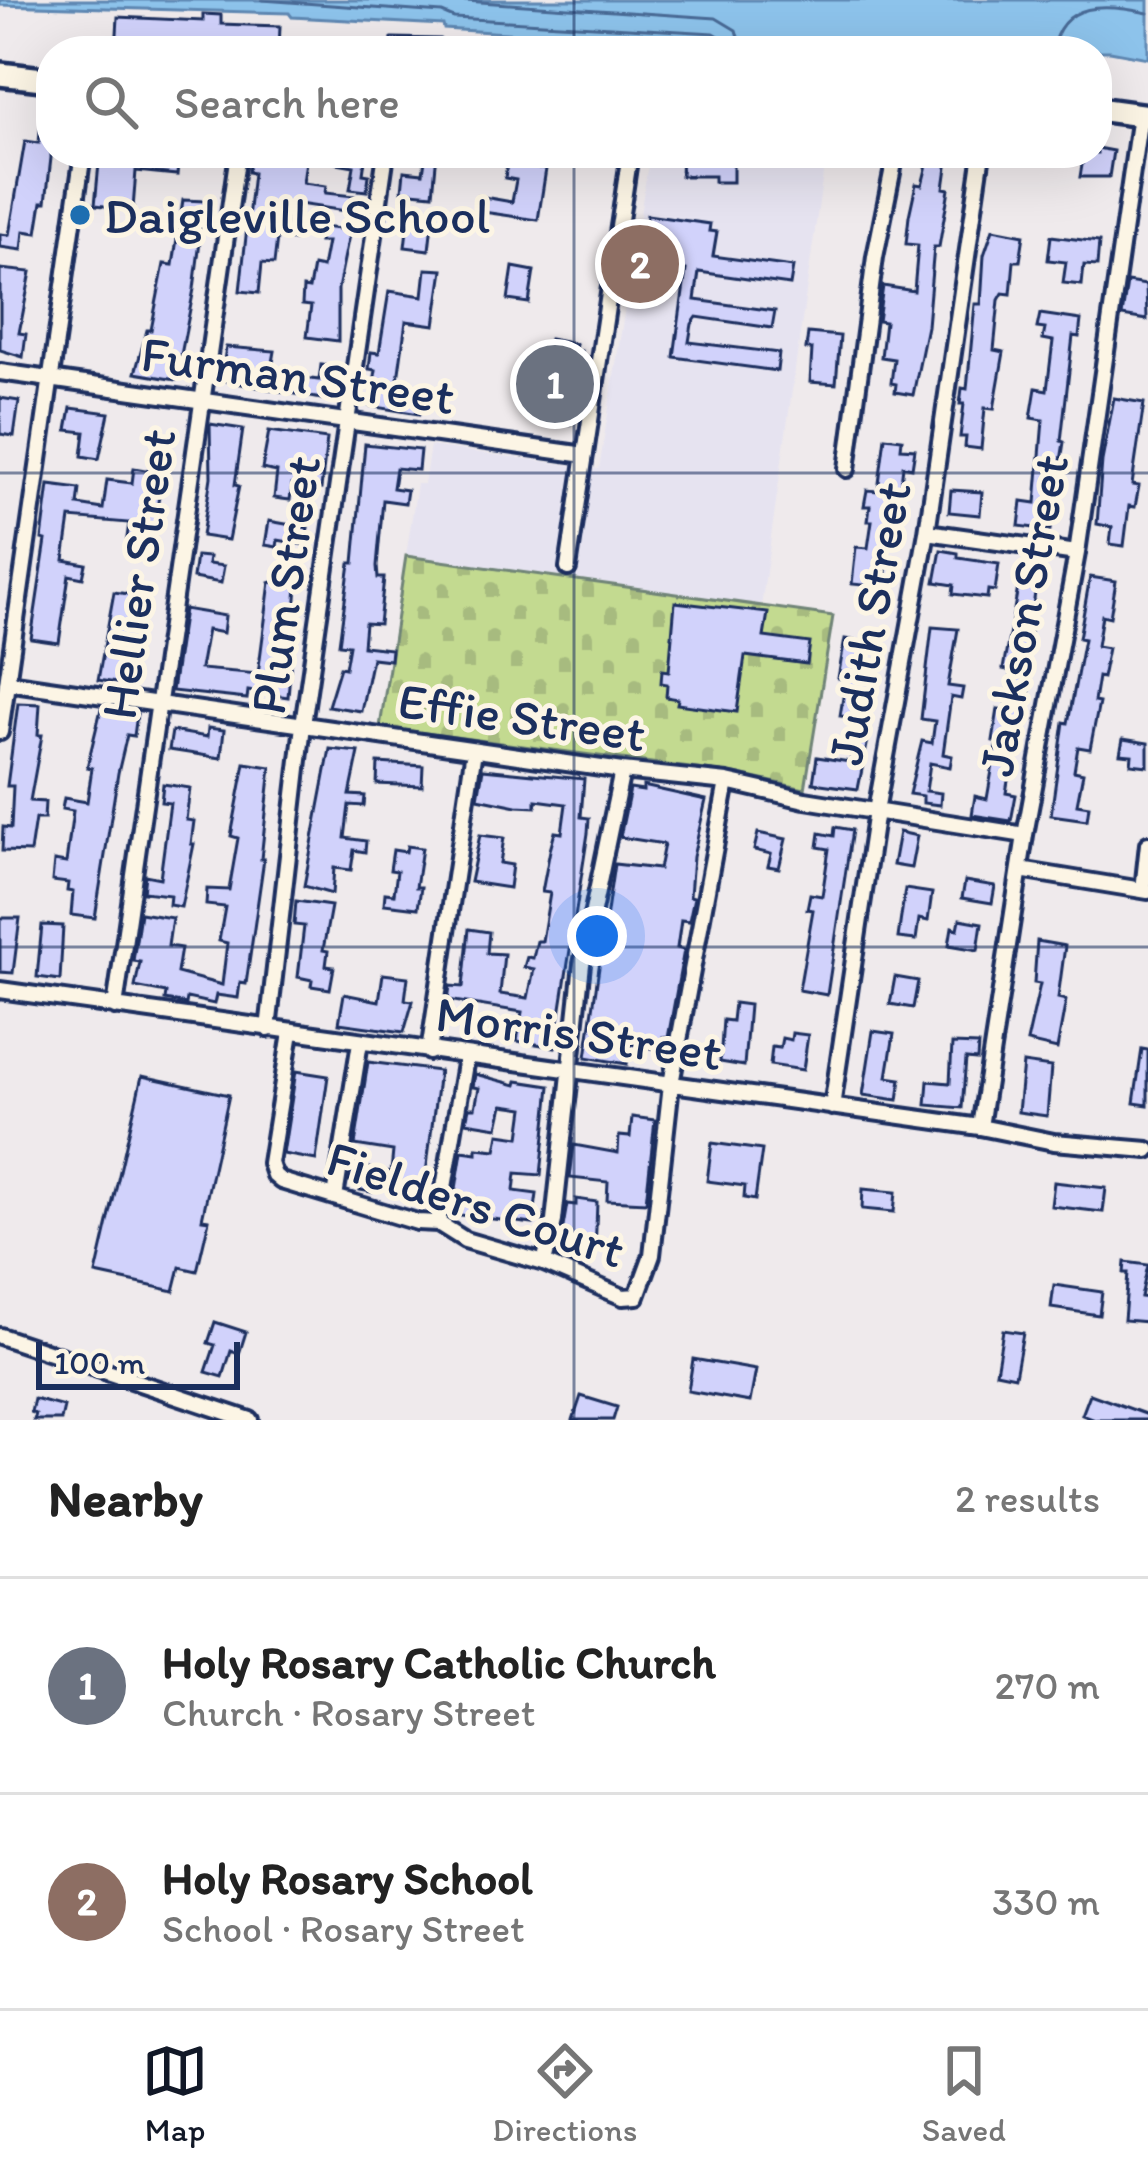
<!DOCTYPE html>
<meta charset="utf-8">
<style>
body{margin:0;font-family:Itim,sans-serif;background:#f6f6f6;color:#222}
.scale{position:absolute;left:36px;bottom:30px;width:204px;box-sizing:border-box;padding-left:12px;border:6px solid #1b2f5e;border-top:0;font-size:33px;line-height:42px;white-space:nowrap;color:#1b2f5e;-webkit-text-stroke:9px #fcf5e5;paint-order:stroke}
.you{position:absolute;left:597px;top:936px;width:42px;height:42px;margin:-30px;border:9px solid #fff;border-radius:50%;background:#1a73e8;box-shadow:0 0 0 18px #1a73e833}
.badge{display:grid;place-items:center;width:78px;height:78px;border-radius:50%;background:#111827;color:#fff;font-size:39px;font-weight:700}
.pin{position:absolute;translate:-50% -50%;border:6px solid #fff;box-shadow:0 3px 12px #0006}
.list{margin:0;padding:0;list-style:none}
h2{display:flex;justify-content:space-between;align-items:center;height:156px;margin:0;padding:0 48px;font-size:51px}
h2 small{font-size:39px;font-weight:400;color:#767676}
.list li{display:grid;grid-template-columns:78px 1fr auto;gap:36px;align-items:center;box-sizing:border-box;height:216px;padding:0 48px;border-top:3px solid #e0e0e0}
.list b{display:block;font-size:45px;white-space:nowrap}
.list p{margin:0;font-size:39px;white-space:nowrap;color:#767676}
.list em{font-size:39px;font-style:normal;color:#767676}
.icon{flex:none;width:66px;height:66px;fill:none;stroke:currentColor;stroke-width:2;stroke-linecap:round;stroke-linejoin:round}
.map{position:relative;flex:none;width:1148px;height:1420px;overflow:hidden}
.search{position:absolute;background:#fff;box-shadow:0 12px 48px #0002;left:36px;right:36px;top:36px;height:132px;display:flex;align-items:center;gap:30px;box-sizing:border-box;padding:0 42px;border-radius:48px;color:#767676;font-size:45px}
.sheet{height:588px;background:#fff}
nav{display:flex;justify-content:space-around;align-items:center;box-sizing:border-box;height:168px;border-top:3px solid #e0e0e0;background:#fff;font-size:33px;color:#767676}
nav a{display:grid;justify-items:center;gap:6px}
nav .on{color:#111827}
.map>svg:first-child{display:block}
</style>
<div class="map">
<svg width="1148" height="1420" viewBox="0 0 1148 1420">
<defs>
<pattern id="cemetery-stones" width="16" height="16" patternUnits="userSpaceOnUse" patternTransform="scale(3)"><rect width="16" height="16" fill="#c3da90"/><path d="M2 7V4a2 2 0 0 1 4 0v3zM10 15v-3a2 2 0 0 1 4 0v3z" fill="#a7bb7f"/></pattern>
</defs>
<rect width="100%" height="100%" fill="#efeaec"/>
<filter id="ink" filterUnits="userSpaceOnUse"><feTurbulence type="fractalNoise" baseFrequency=".00833" numOctaves="2"/><feDisplacementMap in="SourceGraphic" scale="24" xChannelSelector="R" yChannelSelector="G"/><feConvolveMatrix kernelMatrix="1 2 1 2 8 2 1 2 1" color-interpolation-filters="sRGB"/></filter>
<g filter="url(#ink)">
<path fill="#e6e3f0" d="M 650,153 L 826,153 L 761,607 L 406,556 L 417,484 L 424,484 L 430,446 L 599,469 Z"/>
<path fill="url(#cemetery-stones)" stroke="#6f8477" stroke-width="3" d="M 406,556 L 833,616 L 805,789 L 735,774 L 380,727 Z"/>
<path fill="#8dc3eb" stroke="#5f88b3" stroke-width="3" d="M 0,0 L 1148,0 L 1148,58 L 1110,51 L 956,51 L 911,46 L 769,50 L 444,29 L 443,25 L 292,17 L 289,13 L 0,5 Z"/>
<g fill="none" stroke-linecap="round" stroke-linejoin="round">
<path stroke="#496a96" stroke-width="3" d="M 262,0 L 442,13 L 454,18 L 714,33 L 724,39 L 727,51
M 451,0 L 716,18 L 736,30 L 742,51
M 1052,51 C 1061,0 1106,4 1148,13"/>
</g>
<path fill="#d1d2fb" stroke="#1b2f5e" stroke-width="3" d="M 203,14 L 221,15 L 221,24 L 280,26 L 279,49 L 116,51 L 118,17 L 203,21 Z
M 392,38 L 440,39 L 439,51 L 391,51 Z
M 41,119 L 51,119 L 51,158 L 46,202 L 42,202 L 37,233 L 24,231 L 22,250 L 0,247 L 0,234 L 9,235 L 25,141 L 39,143 Z
M 1097,148 L 1113,151 L 1109,177 L 1080,177 L 1084,153 L 1097,153 Z
M 100,153 L 179,154 L 177,175 L 136,171 L 133,209 L 95,205 Z
M 251,153 L 307,153 L 303,183 L 326,186 L 325,193 L 354,196 L 352,212 L 292,203 L 288,224 L 296,224 L 294,240 L 277,238 L 274,264 L 262,263 L 259,293 L 240,291 L 253,173 L 248,172 Z
M 315,153 L 366,153 L 363,174 L 369,175 L 367,191 L 350,189 L 354,166 L 314,159 Z
M 426,153 L 437,153 L 433,194 L 402,191 L 404,171 L 423,173 Z
M 682,153 L 733,153 L 733,182 L 714,182 L 714,176 L 681,176 Z
M 930,153 L 949,153 L 944,188 L 949,189 L 939,247 L 934,247 L 927,326 L 913,395 L 895,392 L 896,384 L 891,383 L 894,359 L 881,357 L 885,322 L 878,321 L 883,286 L 914,291 L 918,245 L 906,244 L 909,216 L 916,184 L 922,185 Z
M 507,163 L 546,169 L 538,220 L 476,211 L 478,196 L 512,202 L 516,180 L 505,178 Z
M 183,200 L 205,201 L 194,289 L 176,380 L 135,373 L 147,330 L 151,330 L 164,264 L 173,265 Z
M 647,215 L 710,224 L 709,231 L 717,232 L 713,256 L 793,267 L 790,285 L 699,272 L 695,300 L 775,311 L 772,328 L 697,317 L 692,324 L 689,342 L 779,353 L 777,371 L 674,357 L 686,270 L 640,264 Z
M 408,221 L 432,223 L 429,250 L 405,247 Z
M 321,227 L 350,230 L 338,289 L 338,341 L 307,337 L 311,306 L 302,305 L 303,288 L 309,289 L 313,266 L 322,268 L 327,242 L 319,242 Z
M 993,229 L 1024,235 L 1020,261 L 1014,261 L 1011,294 L 1003,293 L 999,300 L 994,350 L 1004,352 L 994,409 L 985,408 L 981,449 L 965,447 L 966,437 L 960,437 L 964,404 L 960,404 L 962,388 L 967,389 L 975,304 L 981,304 L 984,255 Z
M 1051,236 L 1099,242 L 1097,266 L 1084,265 L 1082,285 L 1063,283 L 1066,262 L 1048,260 Z
M 513,267 L 534,271 L 529,303 L 508,300 Z
M 0,269 L 31,272 L 19,333 L 26,334 L 23,357 L 0,350 Z
M 426,269 L 443,270 L 435,325 L 406,321 L 397,387 L 422,391 L 419,414 L 370,406 L 376,370 L 369,369 L 371,352 L 379,353 L 389,291 L 423,296 Z
M 1127,282 L 1146,285 L 1147,320 L 1122,316 Z
M 1040,314 L 1081,320 L 1079,337 L 1073,336 L 1061,441 L 1064,442 L 1050,530 L 1019,526 L 1022,501 L 1036,503 L 1043,420 L 1031,418 L 1036,388 L 1047,390 L 1053,341 L 1043,339 L 1045,329 L 1037,328 Z
M 808,333 L 840,336 L 836,384 L 810,382 L 812,349 L 806,349 Z
M 549,339 L 576,344 L 575,350 L 581,351 L 570,424 L 529,418 L 541,344 L 548,345 Z
M 226,347 L 275,351 L 271,374 L 319,380 L 321,365 L 341,367 L 337,402 L 221,380 Z
M 0,398 L 19,401 L 14,436 L 0,434 Z
M 1114,398 L 1144,403 L 1132,485 L 1139,486 L 1135,507 L 1129,506 L 1124,546 L 1110,544 L 1112,527 L 1097,524 L 1102,461 Z
M 71,408 L 109,413 L 99,459 L 82,456 L 85,432 L 67,430 Z
M 210,424 L 243,429 L 235,485 L 239,486 L 228,540 L 202,536 L 211,477 Z
M 269,431 L 327,439 L 321,489 L 292,485 L 290,500 L 274,498 L 277,472 L 262,469 Z
M 885,437 L 902,439 L 901,448 L 915,449 L 912,468 L 903,466 L 896,524 L 889,524 L 885,587 L 852,584 L 856,547 L 868,548 L 872,521 L 868,521 L 870,506 L 864,506 L 867,490 L 878,491 Z
M 365,444 L 420,450 L 418,470 L 396,468 L 393,488 L 407,490 L 405,503 L 383,500 L 377,566 L 378,578 L 384,578 L 379,624 L 365,623 L 363,646 L 391,649 L 390,660 L 372,658 L 361,711 L 328,706 L 340,667 L 345,668 L 349,645 L 339,644 L 350,563 L 354,563 Z
M 134,468 L 162,473 L 150,561 L 131,558 L 133,546 L 126,545 L 129,523 L 70,518 L 64,560 L 86,564 L 83,578 L 69,575 L 59,643 L 31,639 L 46,540 L 42,539 L 49,485 L 80,489 L 78,505 L 103,509 L 107,480 L 132,483 Z
M 951,490 L 982,492 L 980,515 L 949,512 Z
M 269,521 L 308,528 L 305,545 L 278,540 L 277,547 L 265,545 Z
M 941,550 L 958,553 L 958,558 L 999,564 L 995,591 L 988,590 L 987,598 L 953,594 L 954,585 L 935,582 Z
M 196,556 L 209,557 L 208,564 L 224,566 L 221,583 L 193,578 Z
M 1022,566 L 1038,568 L 1029,640 L 1026,679 L 1031,680 L 1027,713 L 1022,745 L 1014,744 L 1006,793 L 1016,795 L 1011,821 L 972,815 L 975,796 L 987,799 L 997,742 L 993,741 L 998,709 L 1006,710 L 1012,671 L 1003,669 Z
M 1090,577 L 1116,581 L 1110,617 L 1102,615 L 1097,646 L 1108,648 L 1102,678 L 1098,677 L 1094,702 L 1099,703 L 1090,749 L 1078,747 L 1074,771 L 1083,773 L 1077,804 L 1089,806 L 1087,820 L 1051,815 L 1064,722 L 1068,723 L 1084,639 L 1079,638 Z
M 270,582 L 297,586 L 288,697 L 248,691 L 247,699 L 172,691 L 184,609 L 225,616 L 223,633 L 207,630 L 200,669 L 258,674 Z
M 114,592 L 142,596 L 128,685 L 98,680 Z
M 675,602 L 768,613 L 764,637 L 810,643 L 807,664 L 745,656 L 737,712 L 677,704 L 678,699 L 666,697 L 667,684 L 661,683 L 662,670 L 669,671 Z
M 932,627 L 958,629 L 948,686 L 963,688 L 961,699 L 951,697 L 943,754 L 952,756 L 950,767 L 930,763 L 926,791 L 941,793 L 940,805 L 923,803 L 923,796 L 909,794 L 922,741 L 932,743 L 935,721 L 921,719 Z
M 845,639 L 869,643 L 866,660 L 874,661 L 866,717 L 866,729 L 870,730 L 858,789 L 813,783 L 817,757 L 850,762 L 858,718 L 840,716 L 846,679 L 838,678 Z
M 18,703 L 40,704 L 38,735 L 42,735 L 30,801 L 45,802 L 44,819 L 35,819 L 30,852 L 2,851 L 3,827 L 11,828 L 13,786 L 7,786 Z
M 101,709 L 137,714 L 134,736 L 127,735 L 118,773 L 95,918 L 71,915 L 73,892 L 67,891 L 68,883 L 52,881 L 54,861 L 66,863 L 73,811 L 62,809 L 64,798 L 87,802 L 92,768 L 87,767 Z
M 208,728 L 224,730 L 221,758 L 169,750 L 172,731 L 207,737 Z
M 1123,739 L 1148,743 L 1148,766 L 1131,764 L 1132,755 L 1120,754 Z
M 330,749 L 359,752 L 350,795 L 365,796 L 364,806 L 349,805 L 345,838 L 366,841 L 365,852 L 354,850 L 351,870 L 334,868 L 332,894 L 304,886 Z
M 245,763 L 271,767 L 261,859 L 264,859 L 246,984 L 240,983 L 238,998 L 216,995 L 214,1004 L 187,998 L 186,1004 L 165,1000 L 166,993 L 135,987 L 140,962 L 133,961 L 140,913 L 172,918 L 168,946 L 181,948 L 177,973 L 222,985 L 227,943 L 219,941 L 225,907 L 206,905 L 207,889 L 229,890 L 238,838 L 231,836 Z
M 378,763 L 423,766 L 422,786 L 377,784 Z
M 483,769 L 584,779 L 581,817 L 589,818 L 588,833 L 555,1047 L 517,1041 L 522,1012 L 448,1000 L 450,986 L 463,987 L 469,929 L 489,932 L 487,953 L 504,954 L 500,994 L 528,998 L 534,969 L 524,967 L 527,957 L 533,958 L 537,941 L 542,941 L 550,893 L 542,892 L 550,850 L 555,832 L 562,833 L 566,804 L 536,800 L 536,807 L 517,806 L 478,798 Z
M 163,784 L 190,788 L 186,820 L 194,821 L 191,844 L 194,844 L 181,907 L 169,905 L 170,895 L 143,892 L 145,875 L 160,878 L 170,803 L 161,802 Z
M 643,786 L 706,800 L 693,857 L 690,896 L 694,897 L 689,921 L 681,920 L 677,948 L 684,950 L 668,1038 L 663,1037 L 661,1050 L 631,1044 L 627,1064 L 586,1057 L 614,864 L 659,869 L 664,844 L 620,837 L 630,789 L 643,791 Z
M 835,827 L 852,830 L 827,995 L 799,990 L 813,910 L 807,909 L 810,894 L 822,896 L 829,849 L 818,847 L 820,833 L 834,836 Z
M 899,832 L 917,836 L 911,868 L 893,865 Z
M 758,833 L 786,839 L 779,868 L 768,866 L 771,854 L 754,850 Z
M 480,835 L 504,838 L 500,863 L 512,865 L 509,888 L 470,882 Z
M 407,846 L 422,848 L 416,887 L 421,887 L 418,908 L 384,904 L 385,893 L 394,894 L 397,871 L 390,870 L 393,850 L 406,852 Z
M 965,881 L 995,886 L 992,903 L 962,898 Z
M 905,889 L 932,893 L 928,921 L 919,919 L 916,940 L 898,938 Z
M 296,901 L 331,906 L 323,950 L 328,951 L 326,966 L 334,967 L 330,989 L 311,986 L 312,980 L 298,977 L 304,926 L 294,925 Z
M 0,918 L 20,918 L 13,973 L 0,972 Z
M 960,919 L 982,923 L 978,950 L 949,945 L 952,927 L 958,929 Z
M 42,925 L 63,926 L 60,980 L 37,977 Z
M 1037,941 L 1065,946 L 1058,998 L 1066,1000 L 1057,1049 L 1027,1042 L 1040,984 L 1034,983 Z
M 383,974 L 408,977 L 405,1000 L 413,1001 L 404,1032 L 339,1023 L 344,994 L 379,1001 Z
M 895,977 L 918,981 L 913,1008 L 890,1004 Z
M 734,1003 L 749,1005 L 744,1066 L 720,1062 L 723,1020 L 732,1021 Z
M 873,1031 L 894,1034 L 887,1077 L 901,1079 L 898,1100 L 863,1095 Z
M 792,1033 L 808,1035 L 803,1070 L 770,1065 L 772,1047 L 780,1048 L 782,1038 L 791,1040 Z
M 952,1044 L 978,1045 L 977,1060 L 966,1059 L 962,1108 L 926,1105 L 928,1081 L 950,1083 Z
M 1142,1049 L 1148,1050 L 1148,1105 L 1134,1103 Z
M 368,1062 L 439,1071 L 424,1189 L 374,1183 L 372,1192 L 360,1190 L 361,1183 L 349,1181 L 352,1165 L 391,1172 L 393,1151 L 355,1145 Z
M 1023,1063 L 1051,1067 L 1047,1116 L 1018,1112 Z
M 296,1071 L 328,1076 L 316,1160 L 283,1154 Z
M 475,1074 L 516,1085 L 517,1081 L 550,1086 L 541,1175 L 516,1173 L 514,1191 L 537,1194 L 533,1224 L 452,1214 L 462,1151 L 477,1153 L 477,1148 L 496,1150 L 499,1134 L 520,1137 L 524,1108 L 503,1105 L 498,1127 L 466,1122 L 469,1108 L 475,1108 L 479,1088 L 473,1087 Z
M 142,1076 L 229,1095 L 202,1219 L 209,1220 L 197,1271 L 180,1267 L 174,1291 L 96,1274 Z
M 632,1117 L 655,1120 L 646,1202 L 607,1200 L 608,1182 L 570,1178 L 574,1145 L 618,1153 L 619,1136 L 630,1137 Z
M 712,1143 L 762,1150 L 755,1200 L 744,1198 L 745,1186 L 707,1181 Z
M 1054,1182 L 1106,1188 L 1103,1212 L 1051,1206 Z
M 863,1189 L 896,1192 L 894,1212 L 862,1209 Z
M 576,1199 L 597,1202 L 595,1254 L 559,1250 L 567,1204 L 576,1205 Z
M 1125,1262 L 1148,1265 L 1141,1297 L 1148,1298 L 1148,1322 L 1124,1320 L 1128,1273 L 1124,1273 Z
M 1054,1285 L 1102,1292 L 1099,1315 L 1051,1308 Z
M 215,1322 L 246,1332 L 239,1354 L 231,1351 L 223,1377 L 206,1372 L 215,1345 L 208,1343 Z
M 1003,1330 L 1023,1333 L 1015,1376 L 996,1372 Z
M 693,1359 L 756,1370 L 750,1402 L 688,1391 Z
M 1090,1394 L 1148,1415 L 1148,1420 L 1095,1420 L 1082,1415 Z
M 581,1396 L 617,1407 L 613,1420 L 573,1420 Z
M 34,1399 L 64,1407 L 61,1420 L 34,1420 L 36,1414 L 31,1412 Z"/>
<g fill="none" stroke-linecap="round" stroke-linejoin="round">
<defs>
<path id="street" d="M 0,372 L 585,455
M 847,469 L 875,257 L 896,153
M 927,532 L 1077,553
M 568,568 L 630,153
M 7,682 L 622,771 L 727,782 L 805,800 L 1025,835
M 0,732 L 83,153
M 1020,870 L 1148,891
M 1143,890 L 1148,844
M 0,990 L 980,1127 L 1054,1142 L 1148,1150
M 115,1007 L 238,153
M 268,1029 L 303,725 L 386,153
M 291,1032 L 270,1163 L 274,1175 L 281,1181 L 417,1222 L 438,1223 L 465,1240 L 544,1263 L 623,1297 L 637,1296 L 652,1255 L 671,1084 L 727,782
M 429,1052 L 474,750
M 832,1107 L 876,811 L 927,532 L 982,153
M 980,1127 L 1025,835 L 1077,553 L 1140,115
M 335,1197 L 360,1042
M 438,1223 L 466,1058
M 544,1263 L 554,1221 L 582,964 L 622,771
M 0,1336 L 250,1420"/>
<path id="primary" d="M 0,74 L 51,80
M 1097,109 L 1148,116"/>
</defs>
<use href="#street" stroke="#1b2f5e" stroke-width="22"/>
<use href="#primary" stroke="#1b2f5e" stroke-width="30"/>
<use href="#street" stroke="#fcf5e5" stroke-width="14"/>
<use href="#primary" stroke="#fcf5e5" stroke-width="21"/>
</g>
</g>
<path fill="none" stroke="#1b2f5e" stroke-width="3" stroke-opacity="0.55" d="M 574,0 L 574,51M 574,153 L 574,1420M 0,473 L 1148,473M 0,947 L 1148,947"/>
<circle fill="#1f6fb2" stroke="#fcf5e5" stroke-width="4.5" cx="80" cy="215" r="12"/>
<g text-anchor="middle" dominant-baseline="central" stroke-width="10" stroke-linejoin="round" paint-order="stroke">
<g font-size="51" fill="#1b2f5e" stroke="#fcf5e5" text-anchor="start">
<text x="104" y="215">Daigleville School</text>
</g>
<g font-size="51" fill="#1b2f5e" stroke="#fcf5e5">
<text transform="translate(298 375) rotate(8)">Furman Street</text>
<text transform="translate(138 574) rotate(-82)">Hellier Street</text>
<text transform="translate(285 585) rotate(-82)">Plum Street</text>
<text transform="translate(1023 615) rotate(-80)">Jackson Street</text>
<text transform="translate(869 623) rotate(-80)">Judith Street</text>
<text transform="translate(522 717) rotate(8)">Effie Street</text>
<text transform="translate(579 1033) rotate(8)">Morris Street</text>
<text transform="translate(476 1204) rotate(18)">Fielders Court</text>
</g>
</g>
</svg>
<div class="scale">100 m</div>
<div class="you"></div>
<div class="pin badge" style="left:555px;top:384px;background:#6b7280">1</div>
<div class="pin badge" style="left:640px;top:264px;background:#8d6e63">2</div>
<div class="search"><svg class="icon" aria-label="search" viewBox="0 0 24 24"><circle cx="10" cy="10" r="6"/><path d="M15 15l6 6"/></svg>Search here</div>
</div>
<section class="sheet">
<h2>Nearby<small>2 results</small></h2>
<ul class="list">
<li><span class="badge" style="background:#6b7280">1</span><div><b>Holy Rosary Catholic Church</b><p>Church · Rosary Street</p></div><em>270 m</em></li>
<li><span class="badge" style="background:#8d6e63">2</span><div><b>Holy Rosary School</b><p>School · Rosary Street</p></div><em>330 m</em></li>
</ul>
</section>
<nav>
<a class="on"><svg class="icon" aria-label="map" viewBox="0 0 24 24"><path d="M3 6l6-2 6 2 6-2v14l-6 2-6-2-6 2zM9 4v14M15 6v14"/></svg>Map</a>
<a><svg class="icon" aria-label="directions" viewBox="0 0 24 24"><path d="M12 3l9 9-9 9-9-9zM9 14v-3h6M13 9l2 2-2 2"/></svg>Directions</a>
<a><svg class="icon" aria-label="saved" viewBox="0 0 24 24"><path d="M7 4h10v16l-5-4-5 4z"/></svg>Saved</a>
</nav>
